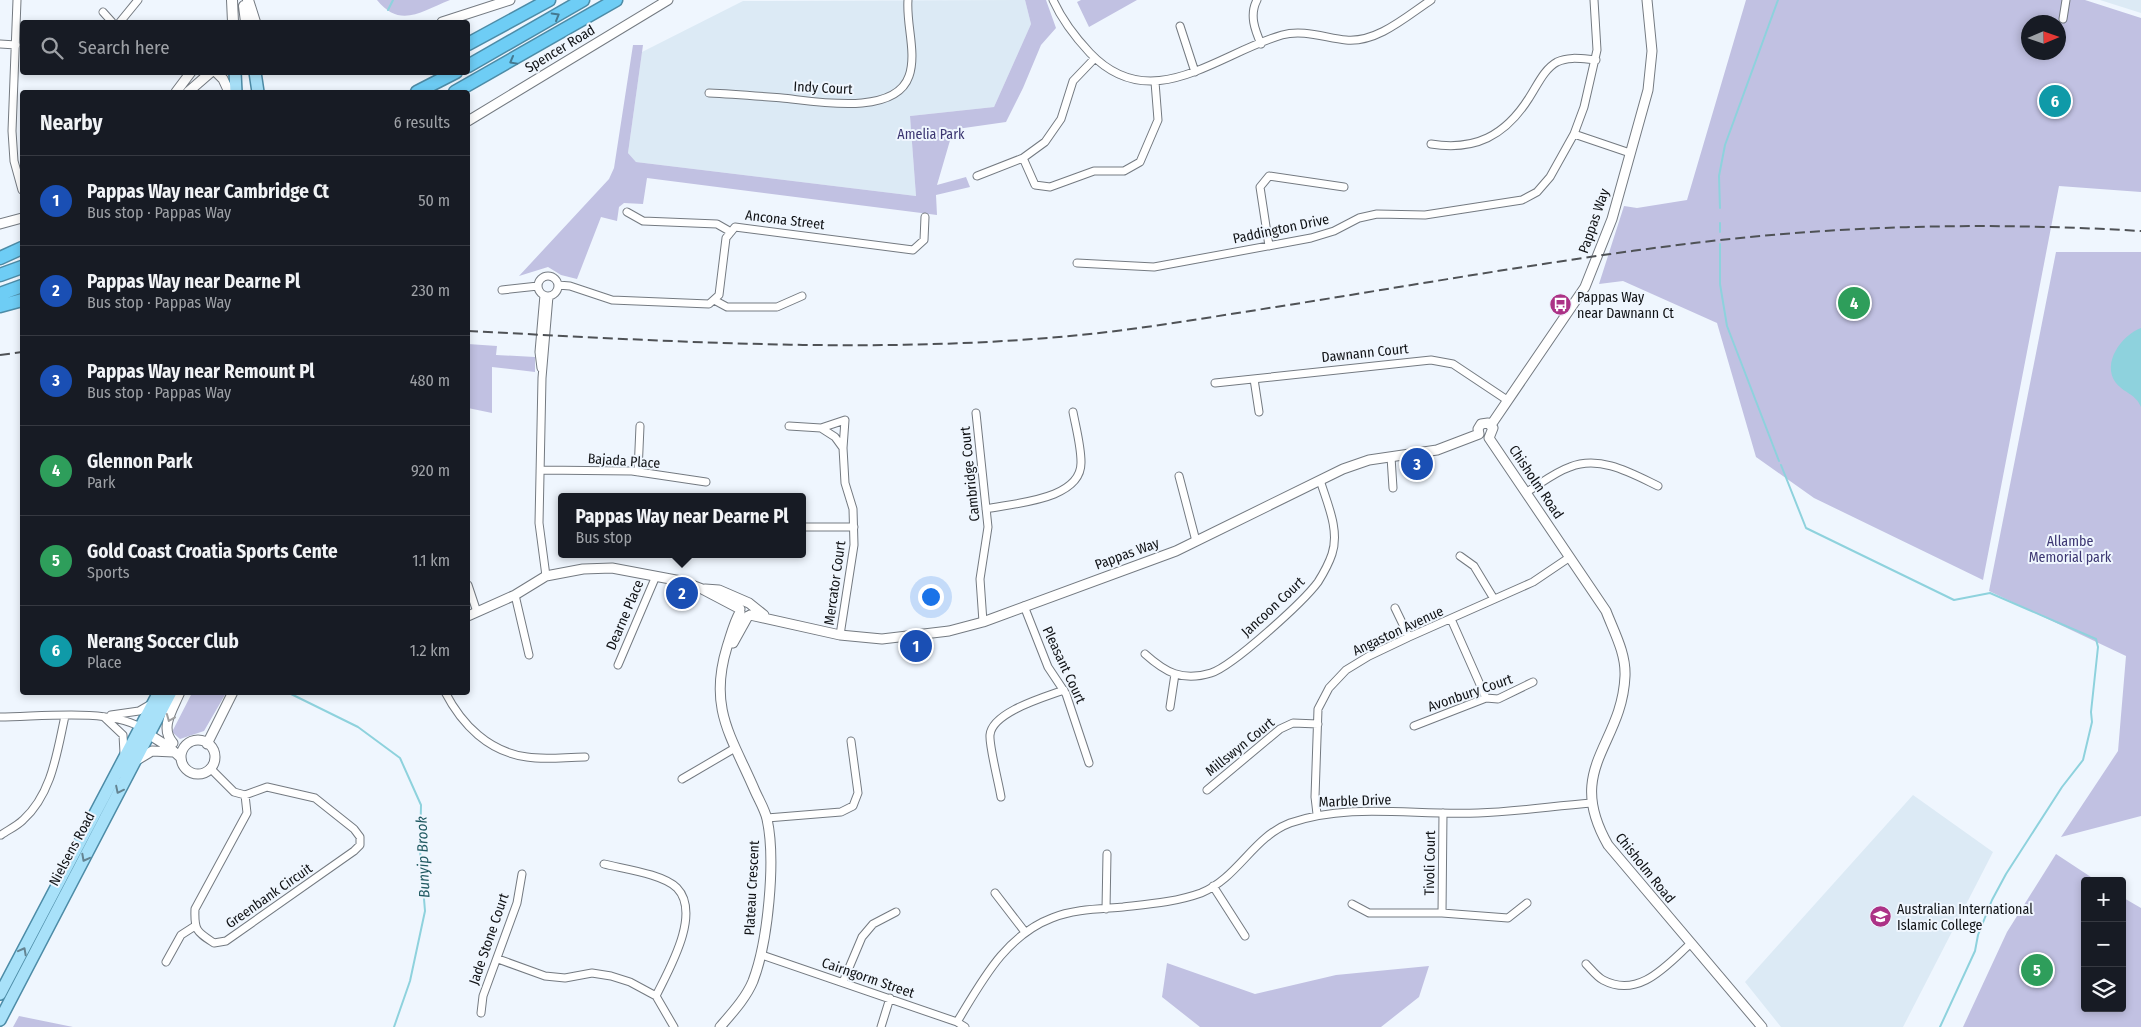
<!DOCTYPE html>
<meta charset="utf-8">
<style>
body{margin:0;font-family:"Fira Sans Condensed",sans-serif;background:#242831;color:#f1f3f6}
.controls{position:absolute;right:15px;bottom:15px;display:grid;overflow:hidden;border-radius:5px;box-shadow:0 2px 8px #0003}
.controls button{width:45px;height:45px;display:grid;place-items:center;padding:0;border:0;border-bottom:1px solid #363941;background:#171b24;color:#f1f3f6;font:25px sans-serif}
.compass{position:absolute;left:2021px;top:15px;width:45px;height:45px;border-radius:50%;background:#171b24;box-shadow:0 2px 8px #0003;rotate:88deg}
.you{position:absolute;left:930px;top:596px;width:18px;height:18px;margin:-12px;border:4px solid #fff;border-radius:50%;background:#1a73e8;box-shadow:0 0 0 8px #1a73e833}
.badge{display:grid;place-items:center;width:32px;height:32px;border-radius:50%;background:#1a73e8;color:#fff;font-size:16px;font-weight:700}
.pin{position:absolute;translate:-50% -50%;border:2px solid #fff;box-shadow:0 1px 5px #0006}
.popup{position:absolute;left:558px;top:493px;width:248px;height:65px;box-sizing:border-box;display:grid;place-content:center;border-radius:5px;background:#171b24;filter:drop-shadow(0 1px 4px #0005);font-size:16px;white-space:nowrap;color:#9ea1a6}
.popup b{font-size:19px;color:#f1f3f6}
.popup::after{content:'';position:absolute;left:50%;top:100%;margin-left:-10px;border:10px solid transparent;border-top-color:#171b24}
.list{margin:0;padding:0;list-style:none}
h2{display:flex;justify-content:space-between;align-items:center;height:65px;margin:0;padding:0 20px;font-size:21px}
h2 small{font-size:16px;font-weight:400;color:#9ea1a6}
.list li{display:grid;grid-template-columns:32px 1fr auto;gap:15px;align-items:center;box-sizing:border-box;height:90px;padding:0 20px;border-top:1px solid #363941}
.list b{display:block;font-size:19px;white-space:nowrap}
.list p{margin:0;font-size:16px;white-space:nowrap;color:#9ea1a6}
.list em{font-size:16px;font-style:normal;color:#9ea1a6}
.icon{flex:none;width:28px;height:28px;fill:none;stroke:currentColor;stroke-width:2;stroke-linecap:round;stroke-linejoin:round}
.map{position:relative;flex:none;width:2141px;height:1027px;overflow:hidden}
.search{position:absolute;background:#171b24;box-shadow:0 2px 8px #0003;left:20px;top:20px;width:450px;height:55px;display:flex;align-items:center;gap:12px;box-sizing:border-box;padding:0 18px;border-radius:5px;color:#9ea1a6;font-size:19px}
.panel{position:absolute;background:#171b24;box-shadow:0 2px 8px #0003;left:20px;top:90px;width:450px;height:605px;border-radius:5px}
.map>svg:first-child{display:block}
</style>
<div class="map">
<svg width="2141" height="1027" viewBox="0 0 2141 1027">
<rect width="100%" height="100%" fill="#eff6fe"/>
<path fill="#dceaf5" d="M 1025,0 L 1031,24 L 994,107 L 910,116 L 916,196 L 636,162 L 628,153 L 642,52 L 743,1 Z
M 2100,0 L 2141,0 L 2141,13 Z
M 1913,795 L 1993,852 L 1903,1027 L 1781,1027 L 1745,982 Z"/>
<path fill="#c1c1e2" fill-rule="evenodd" d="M 377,0 L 450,0 C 422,11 400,29 377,0 Z
M 1025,0 L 1046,0 L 1056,28 L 1041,45 L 1023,88 L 1006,122 L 957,129 L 951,137 L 937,185 L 966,177 L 970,187 L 936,195 L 937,215 L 647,178 L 643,204 L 624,203 L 619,207 L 617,221 L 601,217 L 577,279 L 561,275 L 548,267 L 519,276 L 609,179 L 614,168 L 633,45 L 643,45 L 628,153 L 636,162 L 916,196 L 910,116 L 994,107 L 1031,24 Z
M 1081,0 L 1137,0 L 1089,27 L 1077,2 Z
M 1746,0 L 2085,0 L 2141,18 L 2141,192 L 2059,186 L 1983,580 L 1814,498 L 1756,457 L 1717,323 L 1623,281 L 1599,284 L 1624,206 L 1637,208 L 1687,200 ZM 2028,22 L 2058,22 L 2058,52 L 2028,52 Z
M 2056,252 L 2141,252 L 2141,816 L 2061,837 L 2118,751 L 2126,656 L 1989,591 Z
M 468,344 L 497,346 L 496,355 L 535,357 L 535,372 L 492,367 L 492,413 L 468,408 Z
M 192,693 L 226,693 L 204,731 L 180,739 L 172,732 Z
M 2056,854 L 2097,881 L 2085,881 L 2085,1008 L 2122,1008 L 2122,897 L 2141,908 L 2141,1027 L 1963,1027 L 2007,932 Z
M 1167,963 L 1255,994 L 1336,975 L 1429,966 L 1419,997 L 1381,1027 L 1200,1027 L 1162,997 Z
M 19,1016 L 73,1027 L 13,1027 Z"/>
<path fill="#8ed2dd" d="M 2141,328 L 2141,407 C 2136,394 2124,393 2116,383 C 2101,363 2122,335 2141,328 Z"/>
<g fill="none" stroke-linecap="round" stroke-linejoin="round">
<path stroke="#8ed2dd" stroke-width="2" d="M 388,10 L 393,0
M 1720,208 L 1719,176 L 1725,145 L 1778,0
M 1720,223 L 1720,232
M 1720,244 L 1720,284 L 1727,326 L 1779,461
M 1781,465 L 1806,528 L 1954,600 L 1990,593 L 2096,639 L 2098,647 L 2091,712 L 2092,722 L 2083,760 L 2062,787 L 2006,874 L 1992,900 L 1978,935 L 1975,951 L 1940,1027
M 287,692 L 358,727 L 400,758 L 421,805 L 420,850 L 425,911 L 410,981 L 394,1027"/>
<defs>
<path id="minor" d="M 17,0 L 12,131 L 14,161 L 22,190
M 1053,0 C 1062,20 1075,37 1090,53 C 1151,117 1217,54 1282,35 C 1303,29 1326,38 1346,40 C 1377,43 1407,16 1431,0
M 1257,0 C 1249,15 1255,30 1261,44
M 103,12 L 112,22
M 2063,19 L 2066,0
M 120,22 L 138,0
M 1180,26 L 1195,72
M 0,44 L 16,45
M 709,93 C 733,94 757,96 782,98 C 814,101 895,117 909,76 C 917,53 906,24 908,0
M 1574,134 L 1630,153
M 1431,144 C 1475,151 1505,136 1529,98 C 1537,86 1544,69 1557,62 C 1569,56 1583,59 1596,60
M 1023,158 L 1035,185 L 1050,187 L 1094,171 L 1124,171 L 1140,162 L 1158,120 L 1155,82
M 977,176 L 1023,158 L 1045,142 L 1061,119 L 1073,81 L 1095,58
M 627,212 L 643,221 L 717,224 L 731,232
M 1269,246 L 1260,187 L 1269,176 L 1344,187
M 1077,263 L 1154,267 L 1311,238 L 1334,231 L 1359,218 L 1377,214 L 1425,215 L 1522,200 L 1537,192 L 1550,177 L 1574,134 L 1584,107 L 1597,50 L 1594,0
M538 286a10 10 0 1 1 20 0a10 10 0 1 1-20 0Z
M 558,285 L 570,286 L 612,300 L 709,304 L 719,295 L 726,238 L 735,227 L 913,250 L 924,240 L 925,217
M 502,290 L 538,286
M 714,300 L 727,307 L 777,307 L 802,296
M 541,368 L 539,352 L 544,295
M 1254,379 L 1259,412
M 1215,383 L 1431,360 L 1453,364 L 1507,400
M 976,413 L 988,527 L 980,579 L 983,622
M 789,426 L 821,428 L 835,437 L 843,448 L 845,483 L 853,509 L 854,545 L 840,635
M 821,428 L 845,420 L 843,448
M 1391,457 L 1393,488
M 540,470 L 632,471 L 706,482
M 638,472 L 640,426
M 1179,476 L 1196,541
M 1527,492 C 1540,484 1555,472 1570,467 C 1600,455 1631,473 1658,486
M 986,509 C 1014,503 1082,500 1081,462 C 1081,446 1076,428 1073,412
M 802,527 L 854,527
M 1460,556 L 1474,566 L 1494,599
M 546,576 L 539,523 L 542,378 L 549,296
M 468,585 L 477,612
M 515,595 L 529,655
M 1024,606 L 1048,667 L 1066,694 L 1089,763
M 1395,608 L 1409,637
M 1451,619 L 1486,698
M 1145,654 C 1165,672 1182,682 1211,673 C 1233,666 1303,602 1318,582 C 1323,574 1329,563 1332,554 C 1340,530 1327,503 1320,480
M 618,665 L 656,576
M 445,692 C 462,725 489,752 527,757 C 545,760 566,757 585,757
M 1170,707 L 1175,674
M 111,715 L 139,711 L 151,704
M 0,717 C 39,717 106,708 140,727
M 104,717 L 123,735 L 124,753
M 1414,726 L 1486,698 L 1498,699 L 1533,682
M 210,768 L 234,792 L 245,795 L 267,787 L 315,798 L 354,829 L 360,837 L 360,845 L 354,851 L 226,941 L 214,943 C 197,932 194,931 195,909 L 247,813 L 245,795
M 682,779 L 735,748
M 1207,790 L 1280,729 L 1293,723 L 1318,724
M 1001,797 C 999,784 989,746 990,735 C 992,712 1045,697 1064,690
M 1317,814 L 1315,797 L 1318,709 L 1329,688 L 1346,670 L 1369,656 L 1409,637 L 1533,582 L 1570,557
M 767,818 L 841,812 L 853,806 L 858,793 L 851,741
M 1,835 C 8,830 17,826 23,820 C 52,794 57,752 65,716
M 604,864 C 624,869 663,874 677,888 C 702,914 668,971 656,996
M 1213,886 L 1245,936
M 995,893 L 1025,932
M 1352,904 L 1369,913 L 1442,913 L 1508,918 L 1527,903
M 1106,909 L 1107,854
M 1442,913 L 1443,813
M 762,955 L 957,1022 L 965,1027
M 498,959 L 545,976 L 565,978 L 592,973 L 611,976 L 630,982 L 656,996 L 674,1027
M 166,962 L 181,935 L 195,926
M 1586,964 C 1591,969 1597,977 1603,980 C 1639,999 1667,965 1690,944
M 843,982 L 862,937 L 873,924 L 896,912
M 481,1013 L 483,996 L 517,903 L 522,874
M 957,1022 C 982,981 1005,936 1052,918 C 1074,909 1100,909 1123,907 C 1150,904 1176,902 1201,893 C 1238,878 1253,837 1290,823 C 1350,802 1415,816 1478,813 C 1515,812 1553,806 1591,803
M 881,1027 L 890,998"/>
<path id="tertiary" d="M 442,22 L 510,0
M 216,72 L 223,79 L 229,92
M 176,92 L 191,72
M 188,92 L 211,72
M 468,121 L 668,0
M 0,224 L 22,218
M 1491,425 L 1585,287 L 1612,219 L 1648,90 L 1652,51 L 1647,0
M 1479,434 L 1478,429 L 1481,424 L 1488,423 L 1493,428 L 1489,438
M 1489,438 L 1606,611 C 1614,632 1626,653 1625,676 C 1622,746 1564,768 1608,845 L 1762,1027
M 705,589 L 719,590 L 749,603 L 764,615
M 750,615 L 840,635 L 882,639 L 949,631 L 983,622 L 1176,551 L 1343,469 L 1369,460 L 1437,450 L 1479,434
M 468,616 L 515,595 L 546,576 L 583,569 L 612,568 L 681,581 L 702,589 L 740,609
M 733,643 L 748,616
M 145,732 L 169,747 L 181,758
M181 757a17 17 0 1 1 34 0a17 17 0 1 1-34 0Z
M 173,743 C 159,728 173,709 180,692
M 207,744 L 233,692
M 137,760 L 152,751 L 173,752
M 720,1027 C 732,1013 746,998 753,981 C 768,942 776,860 767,819 C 765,810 759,800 755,791 C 732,737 708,709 727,647 C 731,635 734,622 740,612"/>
<path id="secondary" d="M 232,0 L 233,22
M 248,0 L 255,22
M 244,6 L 246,22"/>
<path id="primary" d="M 235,72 L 236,92
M 255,72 L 258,92
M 0,994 L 159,692
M 0,1020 L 171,692"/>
<path id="motorway" d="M 468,44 L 549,0
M 468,66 L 583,0
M 417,92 L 456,72
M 455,92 L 616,0
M 0,258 L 22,248
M 0,275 L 22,267
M 0,294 L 22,286
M 0,306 L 22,300"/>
</defs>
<use href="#minor" stroke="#747a81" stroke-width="9"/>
<use href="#tertiary" stroke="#747a81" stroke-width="11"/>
<use href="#secondary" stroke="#747a81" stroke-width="12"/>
<use href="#primary" stroke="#4d8ca7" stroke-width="14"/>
<use href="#motorway" stroke="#4d8ca7" stroke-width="15"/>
<use href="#minor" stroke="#fff" stroke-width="7"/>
<use href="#tertiary" stroke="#fff" stroke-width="9"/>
<use href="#secondary" stroke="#fff" stroke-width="10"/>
<use href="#primary" stroke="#a8e1f9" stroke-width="11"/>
<use href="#motorway" stroke="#6ecdf5" stroke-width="12"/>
<path stroke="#4f5256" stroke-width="2" stroke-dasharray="10 5" stroke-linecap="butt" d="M 468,331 C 664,341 862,354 1059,337 C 1131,331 1204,318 1276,307 C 1415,285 1554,260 1694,243 C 1843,225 1991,222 2141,231
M 0,355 L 22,352"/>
</g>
<defs><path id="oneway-chevron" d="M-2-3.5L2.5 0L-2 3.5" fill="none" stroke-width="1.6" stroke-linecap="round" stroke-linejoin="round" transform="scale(1.25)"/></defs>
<g stroke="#447990">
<use href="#oneway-chevron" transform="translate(556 16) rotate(-30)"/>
<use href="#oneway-chevron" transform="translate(513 61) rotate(151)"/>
</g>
<use stroke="#9fa0a1" href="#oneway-chevron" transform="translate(170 718) rotate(112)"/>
<g stroke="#648492">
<use href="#oneway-chevron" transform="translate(119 790) rotate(116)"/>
<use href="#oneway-chevron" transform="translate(85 858) rotate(118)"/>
<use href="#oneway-chevron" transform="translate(23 951) rotate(-62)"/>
</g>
<defs>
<symbol id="bus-disc" viewBox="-11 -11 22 22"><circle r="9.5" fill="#ac3286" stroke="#eff6fe"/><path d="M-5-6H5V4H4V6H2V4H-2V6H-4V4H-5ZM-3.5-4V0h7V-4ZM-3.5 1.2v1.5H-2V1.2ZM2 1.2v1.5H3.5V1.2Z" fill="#fff"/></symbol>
<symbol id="school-disc" viewBox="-11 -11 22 22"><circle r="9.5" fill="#ac3286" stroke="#eff6fe"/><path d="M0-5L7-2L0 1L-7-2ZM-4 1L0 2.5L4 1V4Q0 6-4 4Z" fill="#fff"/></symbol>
</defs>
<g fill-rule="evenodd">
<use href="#bus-disc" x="1548" y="292" width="25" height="25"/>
<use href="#school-disc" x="1868" y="904" width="25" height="25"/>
</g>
<g text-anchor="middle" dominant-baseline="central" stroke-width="4" stroke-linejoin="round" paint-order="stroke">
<g font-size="14" fill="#101215" stroke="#eff6fe">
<text transform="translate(560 49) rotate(-31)">Spencer Road</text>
<text transform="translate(823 88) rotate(3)">Indy Court</text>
<text transform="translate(785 220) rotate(7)">Ancona Street</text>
<text transform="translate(1594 221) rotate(-71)">Pappas Way</text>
<text transform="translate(1281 229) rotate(-12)">Paddington Drive</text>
<text transform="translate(1365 353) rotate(-6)">Dawnann Court</text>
<text transform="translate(624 461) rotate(4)">Bajada Place</text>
<text transform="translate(970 474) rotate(-96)">Cambridge Court</text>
<text transform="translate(1536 482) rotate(56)">Chisholm Road</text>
<text transform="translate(1127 554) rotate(-20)">Pappas Way</text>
<text transform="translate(835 583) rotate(-82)">Mercator Court</text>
<text transform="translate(1273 607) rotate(-43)">Jancoon Court</text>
<text transform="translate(625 615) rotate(-67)">Dearne Place</text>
<text transform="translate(1398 631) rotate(-25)">Angaston Avenue</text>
<text transform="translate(1064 665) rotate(65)">Pleasant Court</text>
<text transform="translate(1470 693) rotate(-19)">Avonbury Court</text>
<text transform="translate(1240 747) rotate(-39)">Millswyn Court</text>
<text transform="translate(1355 801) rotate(-2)">Marble Drive</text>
<text transform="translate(72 849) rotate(-62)">Nielsens Road</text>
<text transform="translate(1430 863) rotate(-89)">Tivoli Court</text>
<text transform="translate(1645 868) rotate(51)">Chisholm Road</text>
<text transform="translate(752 888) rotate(-87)">Plateau Crescent</text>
<text transform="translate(269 896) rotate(-35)">Greenbank Circuit</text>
<text transform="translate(489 939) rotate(-71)">Jade Stone Court</text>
<text transform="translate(868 978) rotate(19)">Cairngorm Street</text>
</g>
<g font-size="14" fill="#3b3571" stroke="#eff6fe">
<text x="931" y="134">Amelia Park</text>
<text x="2070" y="541">Allambe<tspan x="2070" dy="16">Memorial park</tspan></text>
</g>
<g font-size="14" fill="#101215" stroke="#eff6fe" text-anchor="start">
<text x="1577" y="297">Pappas Way<tspan x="1577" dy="16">near Dawnann Ct</tspan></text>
<text x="1897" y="909">Australian International<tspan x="1897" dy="16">Islamic College</tspan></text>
</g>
<g font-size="15" font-style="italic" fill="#1f5961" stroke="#eff6fe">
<text transform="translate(423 857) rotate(-92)">Bunyip Brook</text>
</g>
</g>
</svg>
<div class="controls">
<button>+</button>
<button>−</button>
<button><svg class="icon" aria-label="layers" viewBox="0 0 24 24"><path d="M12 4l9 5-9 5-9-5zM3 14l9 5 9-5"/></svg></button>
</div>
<svg class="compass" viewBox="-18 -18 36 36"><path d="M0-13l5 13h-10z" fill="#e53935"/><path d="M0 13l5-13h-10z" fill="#9ea1a6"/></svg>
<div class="you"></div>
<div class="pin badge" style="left:916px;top:646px;background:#1a4fb4">1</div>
<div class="pin badge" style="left:682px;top:593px;background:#1a4fb4">2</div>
<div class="popup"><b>Pappas Way near Dearne Pl</b>Bus stop</div>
<div class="pin badge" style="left:1417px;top:464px;background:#1a4fb4">3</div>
<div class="pin badge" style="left:1854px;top:303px;background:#2e9e5b">4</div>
<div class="pin badge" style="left:2037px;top:970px;background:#2e9e5b">5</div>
<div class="pin badge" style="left:2055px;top:101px;background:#0f9aa8">6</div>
<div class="search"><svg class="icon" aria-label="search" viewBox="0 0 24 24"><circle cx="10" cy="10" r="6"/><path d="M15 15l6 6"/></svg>Search here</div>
<section class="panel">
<h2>Nearby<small>6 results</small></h2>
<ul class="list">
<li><span class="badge" style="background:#1a4fb4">1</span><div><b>Pappas Way near Cambridge Ct</b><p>Bus stop · Pappas Way</p></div><em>50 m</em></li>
<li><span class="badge" style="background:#1a4fb4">2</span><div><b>Pappas Way near Dearne Pl</b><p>Bus stop · Pappas Way</p></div><em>230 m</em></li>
<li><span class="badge" style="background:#1a4fb4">3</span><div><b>Pappas Way near Remount Pl</b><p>Bus stop · Pappas Way</p></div><em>480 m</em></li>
<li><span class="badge" style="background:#2e9e5b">4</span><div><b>Glennon Park</b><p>Park</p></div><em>920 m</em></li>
<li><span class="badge" style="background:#2e9e5b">5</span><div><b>Gold Coast Croatia Sports Cente</b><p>Sports</p></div><em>1.1 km</em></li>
<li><span class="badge" style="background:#0f9aa8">6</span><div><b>Nerang Soccer Club</b><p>Place</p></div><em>1.2 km</em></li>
</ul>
</section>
</div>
